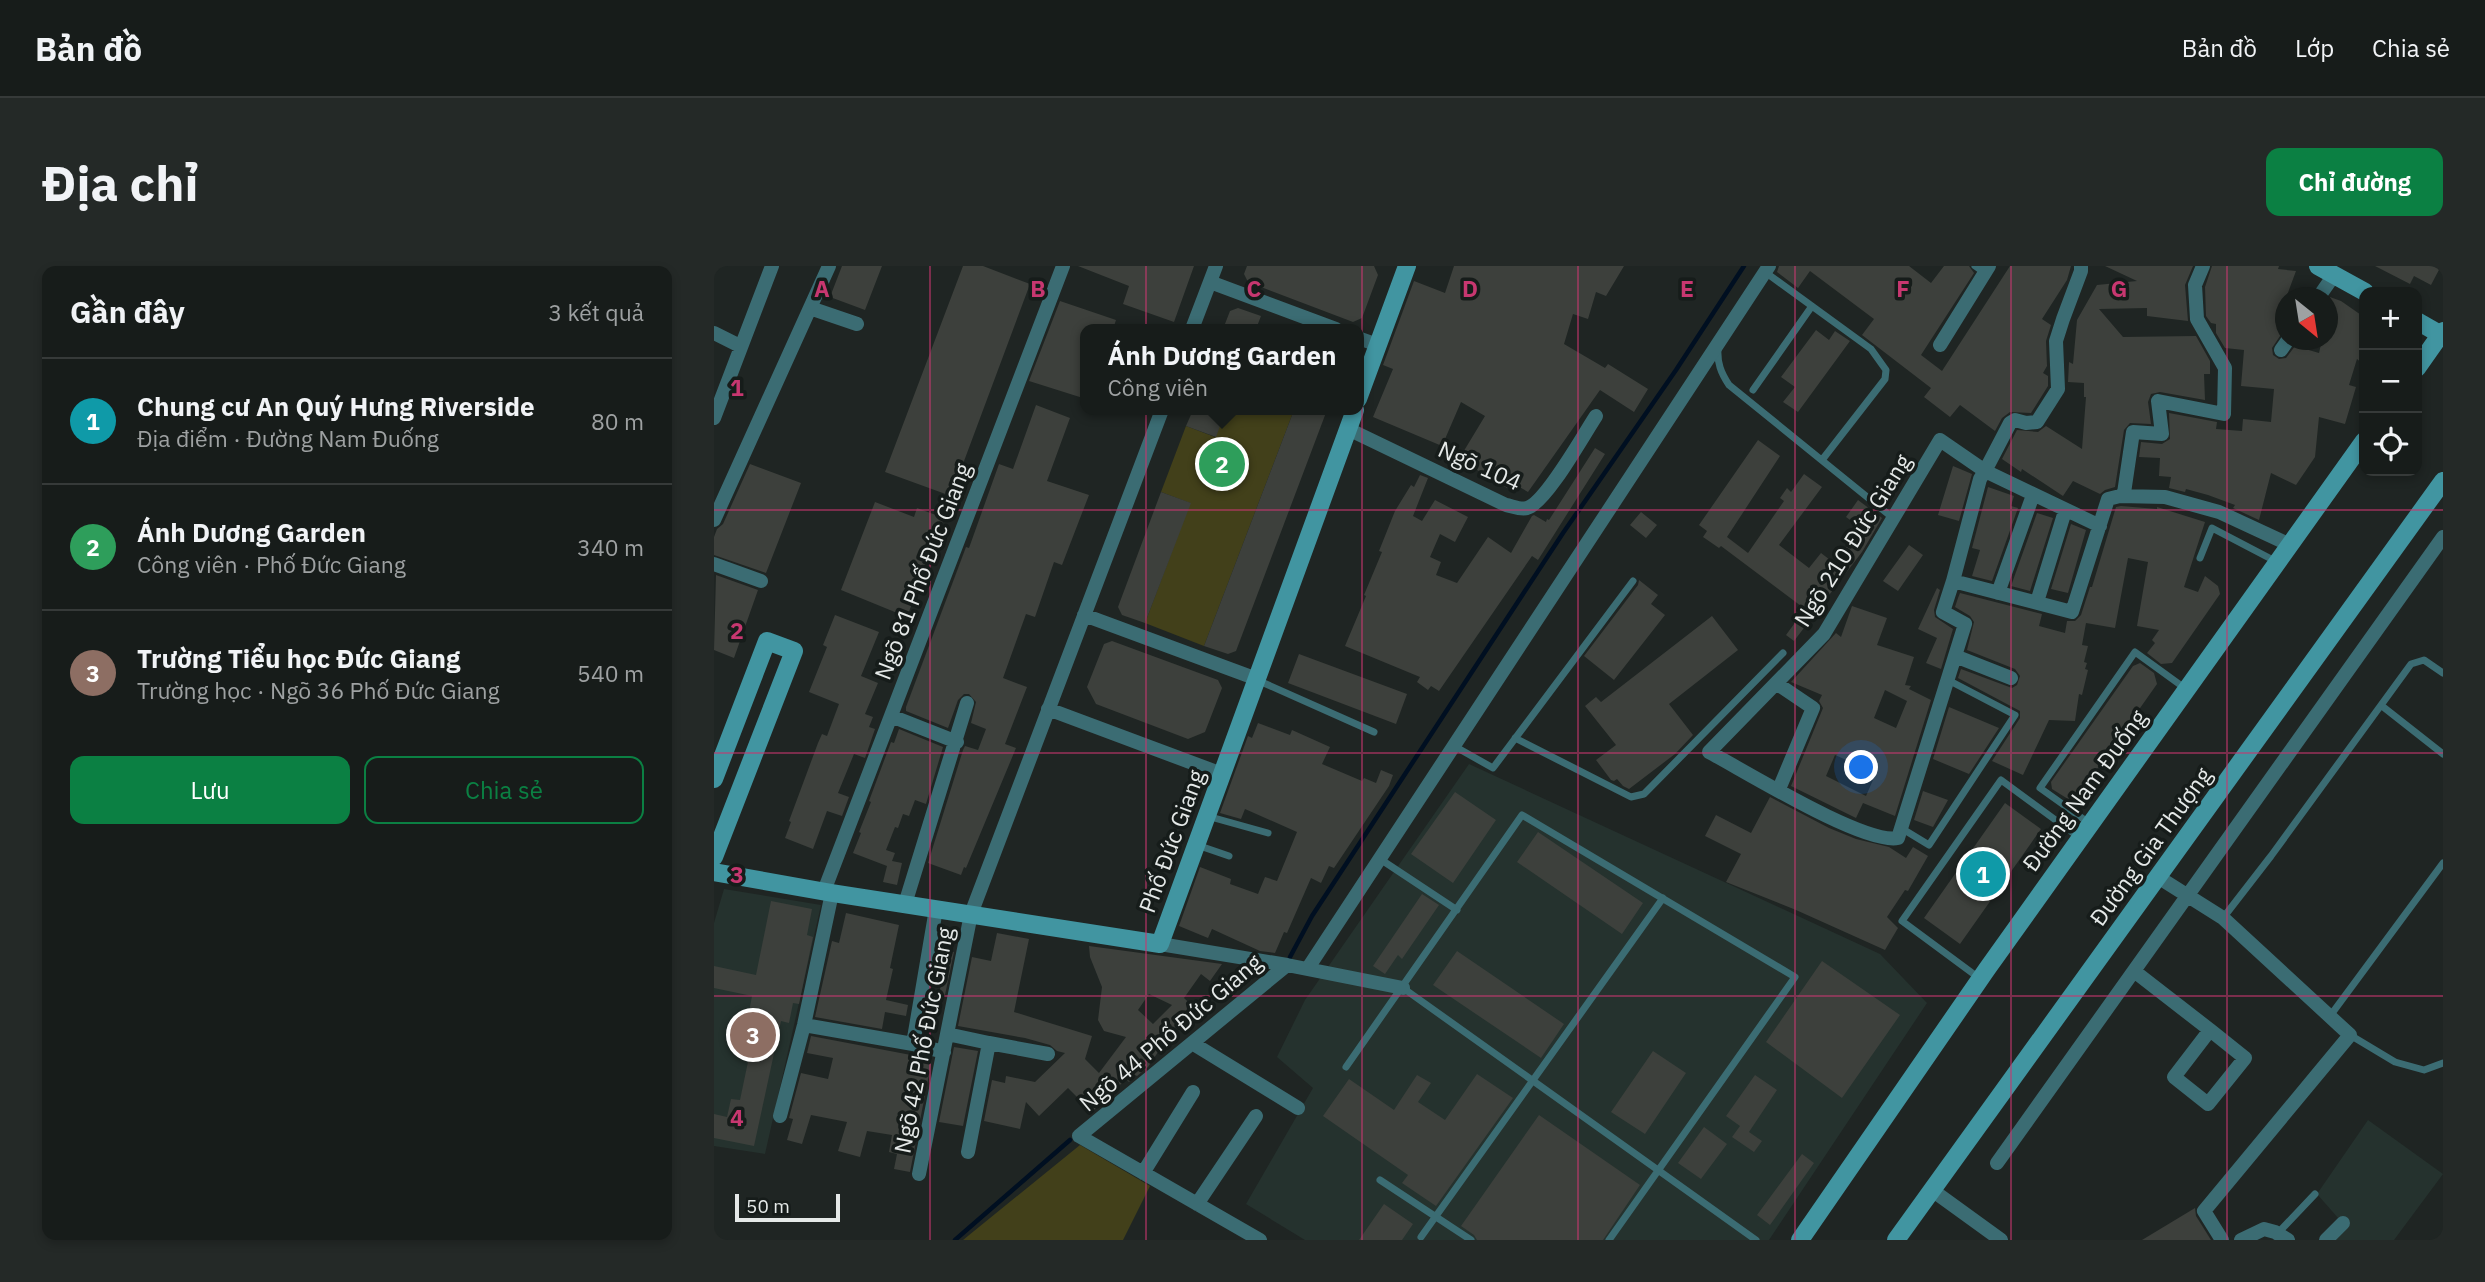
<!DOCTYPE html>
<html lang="vi">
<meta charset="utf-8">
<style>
body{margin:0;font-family:"IBM Plex Sans",sans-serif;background:#242927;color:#f1f3f6}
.controls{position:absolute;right:21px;top:21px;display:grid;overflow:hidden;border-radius:14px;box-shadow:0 4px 10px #0003}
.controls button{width:63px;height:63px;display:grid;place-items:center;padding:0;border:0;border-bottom:2px solid #363a39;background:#171c1a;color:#f1f3f6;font:35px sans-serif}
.compass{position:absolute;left:1561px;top:21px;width:63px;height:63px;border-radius:50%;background:#171c1a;box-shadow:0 4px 10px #0003;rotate:150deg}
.scale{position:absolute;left:21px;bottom:18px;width:105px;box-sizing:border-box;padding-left:7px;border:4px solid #e5e9e8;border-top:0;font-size:19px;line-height:24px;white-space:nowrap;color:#e5e9e8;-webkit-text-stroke:5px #161c1a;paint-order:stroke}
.you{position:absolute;left:1148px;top:502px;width:24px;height:24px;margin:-18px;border:5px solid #fff;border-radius:50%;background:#1a73e8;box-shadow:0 0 0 10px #1a73e833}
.badge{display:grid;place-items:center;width:46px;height:46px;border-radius:50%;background:#0b8043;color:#fff;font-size:23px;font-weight:700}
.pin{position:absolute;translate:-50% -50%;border:4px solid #fff;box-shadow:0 2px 7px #0006}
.popup{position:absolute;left:366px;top:58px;width:284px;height:91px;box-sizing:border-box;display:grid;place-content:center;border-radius:14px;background:#171c1a;filter:drop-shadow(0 2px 5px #0005);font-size:23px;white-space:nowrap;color:#9ea1a2}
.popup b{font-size:26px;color:#f1f3f6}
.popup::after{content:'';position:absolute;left:50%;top:100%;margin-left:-14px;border:14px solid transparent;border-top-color:#171c1a}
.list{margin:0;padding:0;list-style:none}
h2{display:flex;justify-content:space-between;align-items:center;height:91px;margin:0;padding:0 28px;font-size:30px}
h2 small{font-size:23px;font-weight:400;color:#9ea1a2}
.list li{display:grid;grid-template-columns:46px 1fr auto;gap:21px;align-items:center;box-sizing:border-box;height:126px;padding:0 28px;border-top:2px solid #363a39}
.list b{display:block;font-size:26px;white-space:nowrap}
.list p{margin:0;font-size:23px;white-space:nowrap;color:#9ea1a2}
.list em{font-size:23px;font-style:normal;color:#9ea1a2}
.actions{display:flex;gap:14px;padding:21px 28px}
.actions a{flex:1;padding:16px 0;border:2px solid #0b8043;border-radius:14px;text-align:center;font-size:24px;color:#0b8043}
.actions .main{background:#0b8043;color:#fff}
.icon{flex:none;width:38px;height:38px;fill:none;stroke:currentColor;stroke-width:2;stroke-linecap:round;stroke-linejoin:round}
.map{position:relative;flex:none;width:1729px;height:974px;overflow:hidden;border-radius:14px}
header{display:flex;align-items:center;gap:42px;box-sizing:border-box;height:98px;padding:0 35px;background:#171c1a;border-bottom:2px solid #363a39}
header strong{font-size:33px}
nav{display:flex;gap:38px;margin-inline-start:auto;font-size:24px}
.intro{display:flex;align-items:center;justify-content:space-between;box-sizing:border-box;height:168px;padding:0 42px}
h1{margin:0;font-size:49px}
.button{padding:18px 32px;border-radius:14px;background:#0b8043;color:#fff;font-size:24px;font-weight:700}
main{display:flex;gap:42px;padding:0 42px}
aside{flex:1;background:#171c1a;border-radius:14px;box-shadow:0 4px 10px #0003}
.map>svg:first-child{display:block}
</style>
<header>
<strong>Bản đồ</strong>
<nav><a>Bản đồ</a><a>Lớp</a><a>Chia sẻ</a></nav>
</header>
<div class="intro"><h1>Địa chỉ</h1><a class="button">Chỉ đường</a></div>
<main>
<aside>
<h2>Gần đây<small>3 kết quả</small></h2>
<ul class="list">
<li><span class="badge" style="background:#0f9aa8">1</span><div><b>Chung cư An Quý Hưng Riverside</b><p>Địa điểm · Đường Nam Đuống</p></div><em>80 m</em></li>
<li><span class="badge" style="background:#2e9e5b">2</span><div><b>Ánh Dương Garden</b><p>Công viên · Phố Đức Giang</p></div><em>340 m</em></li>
<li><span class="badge" style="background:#8d6e63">3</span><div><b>Trường Tiểu học Đức Giang</b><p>Trường học · Ngõ 36 Phố Đức Giang</p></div><em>540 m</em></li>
</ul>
<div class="actions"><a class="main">Lưu</a><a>Chia sẻ</a></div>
</aside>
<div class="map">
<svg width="1729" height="974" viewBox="0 0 1729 974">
<rect width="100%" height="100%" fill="#1f2523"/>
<path fill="#25322e" d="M 755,498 L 1166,688 L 1213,737 L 1055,974 L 591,974 L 532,938 L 599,822 L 563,791 L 591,734 Z
M 10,623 L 107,639 L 51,888 L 0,880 L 0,657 Z
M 1654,854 L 1729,908 L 1680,974 L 1620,974 L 1632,961 L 1603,928 Z"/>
<path fill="#42401a" d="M 512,144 L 580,144 L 490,380 L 431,357 L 476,237 L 447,226 L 472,160 L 501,171 Z
M 366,879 L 436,920 L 409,974 L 249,974 Z"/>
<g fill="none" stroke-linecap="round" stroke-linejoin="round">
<path stroke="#000f21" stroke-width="4.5" d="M 576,691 L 598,650 L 849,267 L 962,104 L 1030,0
M 241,974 L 356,874"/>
</g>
<path fill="#3d403c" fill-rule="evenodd" d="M 128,0 L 168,0 L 151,44 L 116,31 Z
M 249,0 L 269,0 L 316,18 L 237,230 L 171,206 Z
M 364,0 L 480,0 L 460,56 L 409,38 L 415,20 Z
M 533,0 L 660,0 L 664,9 L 648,52 L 639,56 L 534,16 L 530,8 Z
M 740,0 L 910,0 L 892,30 L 882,26 L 874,53 L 859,48 L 850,78 L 891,102 L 894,98 L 934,123 L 920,146 L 886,124 L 814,226 L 797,216 L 793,222 L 745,193 L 771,150 L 747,136 L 728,180 L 659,151 L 679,103 L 669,99 L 700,15 L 731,27 Z
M 1065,0 L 1195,0 L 1217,17 L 1230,0 L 1255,0 L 1260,7 L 1207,89 L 1228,105 L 1296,0 L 1357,0 L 1353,14 L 1328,53 L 1337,59 L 1332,75 L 1333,100 L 1329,107 L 1334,110 L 1334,120 L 1317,147 L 1296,146 L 1288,152 L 1281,165 L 1246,139 L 1236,151 L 1210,131 L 1217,122 L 1148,69 L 1160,53 L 1096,5 L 1084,22 L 1063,6 Z
M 1391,0 L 1479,0 L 1471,19 L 1474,55 L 1433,50 L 1433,42 L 1385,43 L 1409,71 L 1482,70 L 1496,95 L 1496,108 L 1490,108 L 1491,134 L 1446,126 L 1437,128 L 1434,136 L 1437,158 L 1416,157 L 1410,164 L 1401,221 L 1391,224 L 1386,228 L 1359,215 L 1349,230 L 1308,203 L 1307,206 L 1288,193 L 1303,164 L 1324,166 L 1332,160 L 1368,183 L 1372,131 L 1370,131 L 1370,117 L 1354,116 L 1355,96 L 1359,98 L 1363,54 L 1383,19 L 1423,15 Z
M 1498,0 L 1565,0 L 1564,3 L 1582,5 L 1572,32 L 1568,67 L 1558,82 L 1559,89 L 1565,93 L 1572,92 L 1581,80 L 1605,87 L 1608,74 L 1614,74 L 1614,35 L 1616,31 L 1627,35 L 1650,51 L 1650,99 L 1643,93 L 1635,119 L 1642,121 L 1631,158 L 1605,151 L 1601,191 L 1582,219 L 1557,207 L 1545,254 L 1519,242 L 1521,239 L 1494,229 L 1472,223 L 1471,226 L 1455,222 L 1457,211 L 1445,210 L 1446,192 L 1425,191 L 1427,176 L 1448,178 L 1456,173 L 1455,147 L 1503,156 L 1502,163 L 1528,165 L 1529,153 L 1557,156 L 1560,123 L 1527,120 L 1530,84 L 1511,82 L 1502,67 L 1502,58 L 1497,57 L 1492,50 L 1491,21 Z
M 1661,0 L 1727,0 L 1717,19 L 1700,10 L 1696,18 Z
M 346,35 L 402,54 L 399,63 L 372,63 L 372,133 L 315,115 Z
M 524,42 L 547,50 L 542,63 L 509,63 L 516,45 Z
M 1102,64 L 1115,74 L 1121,65 L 1136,75 L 1084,146 L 1069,136 L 1081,121 L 1067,111 Z
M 322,139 L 356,152 L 333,215 L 375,229 L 348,299 L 340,296 L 321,351 L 312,348 L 289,412 L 313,421 L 291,478 L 302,482 L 252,602 L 250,601 L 247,609 L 214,597 L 249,484 L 251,480 L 264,484 L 272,463 L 257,457 L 262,436 L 255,428 L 250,428 L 244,434 L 234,462 L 192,445 L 192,441 L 252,281 L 255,282 L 285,198 L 299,203 Z
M 479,144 L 512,144 L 502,171 L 472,160 Z
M 580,144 L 613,144 L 522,385 L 514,388 L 490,380 Z
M 1044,174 L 1066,190 L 1013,271 L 1034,287 L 1070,235 L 1066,232 L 1073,222 L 1077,226 L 1090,208 L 1108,221 L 1065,279 L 1095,302 L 1107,287 L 1120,297 L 1147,262 L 1132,251 L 1144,234 L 1168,252 L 1148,286 L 1080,375 L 1072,369 L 1091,343 L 1007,280 L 1005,282 L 989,271 L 993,265 L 985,259 Z
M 881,182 L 891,188 L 824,294 L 818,290 L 725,425 L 717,420 L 714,424 L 703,416 L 706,411 L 631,380 L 652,330 L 650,329 L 668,286 L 665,285 L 681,245 L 697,219 L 700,221 L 706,209 L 714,212 L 699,250 L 708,255 L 721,234 L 754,251 L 741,276 L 726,268 L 716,291 L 727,296 L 722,309 L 743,317 L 774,271 L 797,287 L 818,250 L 820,249 L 832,256 L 833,253 L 835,254 Z
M 36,198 L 87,217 L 52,307 L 0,289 L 0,271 L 3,263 L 9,258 Z
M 1239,200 L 1258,208 L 1245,255 L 1224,249 Z
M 1274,221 L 1300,230 L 1297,240 L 1304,242 L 1278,315 L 1258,310 L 1266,284 L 1258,282 Z
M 447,226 L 477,237 L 431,357 L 408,349 L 404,341 Z
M 161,236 L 200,251 L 203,242 L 230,252 L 193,351 L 127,324 Z
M 1407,240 L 1443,243 L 1443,241 L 1491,256 L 1470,321 L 1484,326 L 1491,310 L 1504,320 L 1506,328 L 1458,397 L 1447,398 L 1433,387 L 1441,377 L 1438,374 L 1445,364 L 1423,360 L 1434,296 L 1414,292 L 1401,362 L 1372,357 L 1368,379 L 1374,380 L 1370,396 L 1373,397 L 1371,403 L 1374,404 L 1368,429 L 1365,428 L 1361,455 L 1335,454 L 1309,509 L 1278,495 L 1306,452 L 1306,445 L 1244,412 L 1247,403 L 1298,422 L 1303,419 L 1306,410 L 1301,403 L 1253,384 L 1260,356 L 1256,350 L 1241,341 L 1244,332 L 1246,327 L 1328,348 L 1325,360 L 1351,367 L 1353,355 L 1361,355 L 1367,349 L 1376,321 L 1378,321 L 1402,241 Z
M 927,246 L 943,259 L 932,272 L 916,259 Z
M 1323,247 L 1339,252 L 1316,325 L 1297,320 Z
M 1357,258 L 1372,264 L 1354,327 L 1337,323 Z
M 1195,279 L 1209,289 L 1184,325 L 1169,315 Z
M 2,309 L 44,324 L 20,392 L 0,384 Z
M 925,314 L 944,329 L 937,338 L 951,349 L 900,414 L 870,390 L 924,319 Z
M 1223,322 L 1226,324 L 1220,344 L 1221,351 L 1239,363 L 1227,403 L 1212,397 L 1223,372 L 1204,363 Z
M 1138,340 L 1173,352 L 1163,379 L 1200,391 L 1191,419 L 1197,420 L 1195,423 L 1217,434 L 1181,550 L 1149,537 L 1142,552 L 1077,520 L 1109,442 L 1105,435 L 1108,429 L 1077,416 L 1122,367 L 1127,371 ZM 1171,424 L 1193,435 L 1182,462 L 1160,452 ZM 1121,489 L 1162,507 L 1152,530 L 1112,510 Z
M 121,349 L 165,366 L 147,410 L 164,417 L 151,448 L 159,451 L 155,461 L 161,463 L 151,492 L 140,488 L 124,527 L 135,531 L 128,550 L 113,545 L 99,583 L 71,572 L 77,556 L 75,555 L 104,477 L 108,468 L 113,470 L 125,438 L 95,426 L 113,381 L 109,379 Z
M 998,350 L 1024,384 L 955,438 L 979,469 L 961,488 L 915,523 L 909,520 L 903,513 L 900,515 L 897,514 L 882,494 L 902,479 L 871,440 L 882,431 L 887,436 Z
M 398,375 L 504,414 L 508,422 L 491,466 L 474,473 L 382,438 L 373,421 L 390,378 Z
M 585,388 L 693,428 L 682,458 L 574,417 Z
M 1426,397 L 1440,407 L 1443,418 L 1362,533 L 1354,533 L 1338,523 L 1337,516 L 1419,400 Z
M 1235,441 L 1285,462 L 1255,508 L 1219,493 Z
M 544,457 L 576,469 L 578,464 L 616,481 L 608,498 L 648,515 L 650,512 L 662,517 L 667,504 L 679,509 L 675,520 L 620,602 L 615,600 L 607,617 L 597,612 L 573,667 L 570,666 L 561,687 L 546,685 L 498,663 L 494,672 L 465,660 L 486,601 L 517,613 L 516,618 L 544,628 L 551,611 L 563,615 L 583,566 L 531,543 L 527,553 L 506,547 L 534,470 L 538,472 Z
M 185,463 L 229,481 L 212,538 L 201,534 L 195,550 L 189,548 L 184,562 L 181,561 L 172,584 L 181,587 L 178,595 L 188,597 L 183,619 L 169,616 L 173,600 L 139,587 L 147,567 L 145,566 L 157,536 L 155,535 L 177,476 L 180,477 Z
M 1209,525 L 1234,534 L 1219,561 L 1200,554 Z
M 741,526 L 782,554 L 739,617 L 697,588 Z
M 1056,531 L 1115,562 L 1142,573 L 1175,581 L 1192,592 L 1199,581 L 1214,590 L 1194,625 L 1191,624 L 1173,651 L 1184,662 L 1171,684 L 1082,644 L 1012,616 L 1027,588 L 991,570 L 1002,549 L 1037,567 Z
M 1291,537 L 1327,563 L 1246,678 L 1210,652 Z
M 824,566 L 929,637 L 908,668 L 803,596 Z
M 708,628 L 725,639 L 688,693 L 684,689 L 671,708 L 659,700 Z
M 57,635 L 98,643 L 93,669 L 99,671 L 85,738 L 79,737 L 75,757 L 67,755 L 40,880 L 0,872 L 0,848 L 13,851 L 17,833 L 26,834 L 44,748 L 35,746 L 38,730 L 0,722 L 0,700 L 42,709 Z
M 132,647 L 185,659 L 176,702 L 179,703 L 172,734 L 194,739 L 192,750 L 171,746 L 168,763 L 101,751 L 118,675 L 125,677 Z
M 283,667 L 315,673 L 300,746 L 378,770 L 371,793 L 385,807 L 412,771 L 390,765 L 384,754 L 388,721 L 376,691 L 375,680 L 508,698 L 496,715 L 487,708 L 470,732 L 487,748 L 478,758 L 473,753 L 448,780 L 434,801 L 423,810 L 421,809 L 415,816 L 412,813 L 378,846 L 354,822 L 325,850 L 312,836 L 306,863 L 270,855 L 278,814 L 291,817 L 292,810 L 321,816 L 351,787 L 343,785 L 336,779 L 311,772 L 244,760 L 258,691 L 277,695 ZM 435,728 L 458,739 L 439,758 L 424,744 Z
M 231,684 L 240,686 L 231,729 L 225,727 L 231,703 L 226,701 Z
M 743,685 L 850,758 L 827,792 L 719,719 Z
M 1108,695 L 1186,749 L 1128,832 L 1052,776 Z
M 97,770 L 218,793 L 196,906 L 180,903 L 183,888 L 175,886 L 178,869 L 153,865 L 146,891 L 124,885 L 133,856 L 97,849 L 88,878 L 73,874 L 79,853 L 75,852 L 87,807 L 114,813 L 119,792 L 93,787 Z
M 240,781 L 264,785 L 249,860 L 225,856 Z
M 939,785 L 972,807 L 931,868 L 897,846 Z
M 763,808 L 799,832 L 722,940 L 688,917 L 694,909 L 609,850 L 635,813 L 680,844 L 703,809 L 717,817 L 704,836 L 731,854 Z
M 1041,809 L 1063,824 L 1035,866 L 1048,875 L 1040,886 L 1018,871 L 1026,860 L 1012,850 Z
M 825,849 L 926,919 L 889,974 L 763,974 L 760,969 L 747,960 Z
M 990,861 L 1013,878 L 987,913 L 964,897 Z
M 1088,888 L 1100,897 L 1056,959 L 1043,949 Z
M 670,938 L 699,958 L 688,974 L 645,974 Z
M 1481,942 L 1482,950 L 1497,974 L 1428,974 Z"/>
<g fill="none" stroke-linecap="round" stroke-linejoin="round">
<path stroke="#3b6c73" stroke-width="7" d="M 1261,0 L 1271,7
M 1051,6 L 1157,83 L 1172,104 L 1171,113 L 1108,194
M 1004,82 C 1003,97 1007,107 1015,119 L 1179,252
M 1039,124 L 1098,40
M 1486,292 L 1498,262 L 1563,296
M 543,414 L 660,466
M 1668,440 L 1729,488
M 801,472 L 917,531 L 930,528 L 1069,387
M 740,480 L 779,502 L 919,315
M 493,550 L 554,567
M 1375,557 L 1326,522 L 1421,386 L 1472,423
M 1187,562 L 1215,579 L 1301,449 L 1234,414
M 483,579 L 515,590
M 666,593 L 743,644
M 1509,652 L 1557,590 L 1697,398 L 1710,394 L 1729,407
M 1265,712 L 1188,655 L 1287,514 L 1366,572
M 689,722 L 1042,974
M 1616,750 L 1729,597
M 1636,769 L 1681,796 L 1710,804 L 1729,797
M 632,801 L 808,549 L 1081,711 L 895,974
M 666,914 L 757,974
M 1564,967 L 1601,928
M 707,971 L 949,632"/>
<path stroke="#3b6c73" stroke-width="14" d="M 1367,0 L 1367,5 L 1349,53 L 1342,75 L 1344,123 L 1323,156 L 1312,157 L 1301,154 L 1296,157 L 1271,205 L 1226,174 L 1110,368 L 995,486 C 1031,505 1150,579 1184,572 L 1251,358 L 1229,346 L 1239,315 L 1358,346 L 1394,233 L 1406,230 L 1410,227 L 1419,166 L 1448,168 L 1444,135 L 1510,148 L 1511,102 L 1483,53 L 1481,19 L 1489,0
M 496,16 L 622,63
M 1604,32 L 1620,9
M 96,42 L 143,58
M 478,63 L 502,0
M 0,67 L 26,80
M 644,72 L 664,79
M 1226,79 L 1275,0
M 1567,84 L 1574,74
M 0,152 L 58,0
M 634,163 L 792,239 C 798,240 807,244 813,242 C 832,237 870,168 882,150
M 1406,230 L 1451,231 L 1505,246 L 1576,279
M 0,254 L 115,0
M 0,298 L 47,315
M 1239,315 L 1266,213 L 1271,205 L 1386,260
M 1284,327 L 1319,229
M 1323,336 L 1351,245
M 370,349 L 543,413
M 1241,390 L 1297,412
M 1062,417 L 1099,442 L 1065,523
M 334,443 L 508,508
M 177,450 L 243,476
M 1444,611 L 1509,652 L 1636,769 L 1490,945 L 1508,974
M 110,625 L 349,0
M 191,638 L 253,437
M 446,678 L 573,699 L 365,870 L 546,974
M 573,699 L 689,722
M 594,702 L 1055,0
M 1420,705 L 1496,764 L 1460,811 L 1494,838 L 1531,792 L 1496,764
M 90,759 L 199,778 L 230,786
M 233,768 L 275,777 L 254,886
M 275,777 L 334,788
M 478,777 L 584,842
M 199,778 L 222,643
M 66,850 L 90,759 L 118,627
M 1283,897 L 1729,271
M 429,907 L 479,826
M 205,908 L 257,648 L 448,144
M 1218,924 L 1287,974
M 483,938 L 542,850
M 1527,974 L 1550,963 L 1561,966 L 1574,974
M 1612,974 L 1629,957"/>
<path stroke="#4195a1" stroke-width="18" d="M 1604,0 L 1651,26
M 1703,55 L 1729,70
M 1703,102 L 1729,65
M 644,133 L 693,0
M 0,513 L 53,375 L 80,385 L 0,591
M 0,606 L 118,627 L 446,678 L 641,144
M 1086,974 L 1273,703 L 1650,175
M 1182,974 L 1729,215"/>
</g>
<path fill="none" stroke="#c73770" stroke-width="2" stroke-opacity="0.55" d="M 216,0 L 216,974M 432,0 L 432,974M 648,0 L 648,974M 864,0 L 864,974M 1081,0 L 1081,974M 1297,0 L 1297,974M 1513,0 L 1513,974M 0,244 L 1729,244M 0,487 L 1729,487M 0,730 L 1729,730"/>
<g text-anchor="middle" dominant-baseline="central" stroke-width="7" stroke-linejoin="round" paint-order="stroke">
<g font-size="23" fill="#e5e9e8" stroke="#161c1a">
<text transform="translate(766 199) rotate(24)">Ngõ 104</text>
<text transform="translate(1138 274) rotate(-58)">Ngõ 210 Đức Giang</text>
<text transform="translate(208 305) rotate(-69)">Ngõ 81 Phố Đức Giang</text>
<text transform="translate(1370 524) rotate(-54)">Đường Nam Đuống</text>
<text transform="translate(457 575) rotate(-70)">Phố Đức Giang</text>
<text transform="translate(1436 580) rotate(-54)">Đường Gia Thượng</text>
<text transform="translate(456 766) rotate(-40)">Ngõ 44 Phố Đức Giang</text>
<text transform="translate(209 774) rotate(-79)">Ngõ 42 Phố Đức Giang</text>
</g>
</g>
<g font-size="23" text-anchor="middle" font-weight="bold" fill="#c73770" stroke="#161c1a" stroke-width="7" stroke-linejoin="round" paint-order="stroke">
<text x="108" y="31">A</text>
<text x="324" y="31">B</text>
<text x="540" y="31">C</text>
<text x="756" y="31">D</text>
<text x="973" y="31">E</text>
<text x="1189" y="31">F</text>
<text x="1405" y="31">G</text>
<text x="23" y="130">1</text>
<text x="23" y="373">2</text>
<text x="23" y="617">3</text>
<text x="23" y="860">4</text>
</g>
</svg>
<div class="controls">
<button>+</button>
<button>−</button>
<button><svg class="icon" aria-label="locate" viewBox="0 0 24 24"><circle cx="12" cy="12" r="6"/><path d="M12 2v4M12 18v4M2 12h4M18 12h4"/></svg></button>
</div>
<svg class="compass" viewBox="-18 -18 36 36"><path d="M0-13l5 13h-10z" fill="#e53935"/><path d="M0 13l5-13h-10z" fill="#9ea1a2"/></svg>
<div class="scale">50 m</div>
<div class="you"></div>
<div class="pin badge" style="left:1269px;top:608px;background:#0f9aa8">1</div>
<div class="pin badge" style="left:508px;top:198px;background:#2e9e5b">2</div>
<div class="popup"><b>Ánh Dương Garden</b>Công viên</div>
<div class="pin badge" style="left:39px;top:769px;background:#8d6e63">3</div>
</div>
</main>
